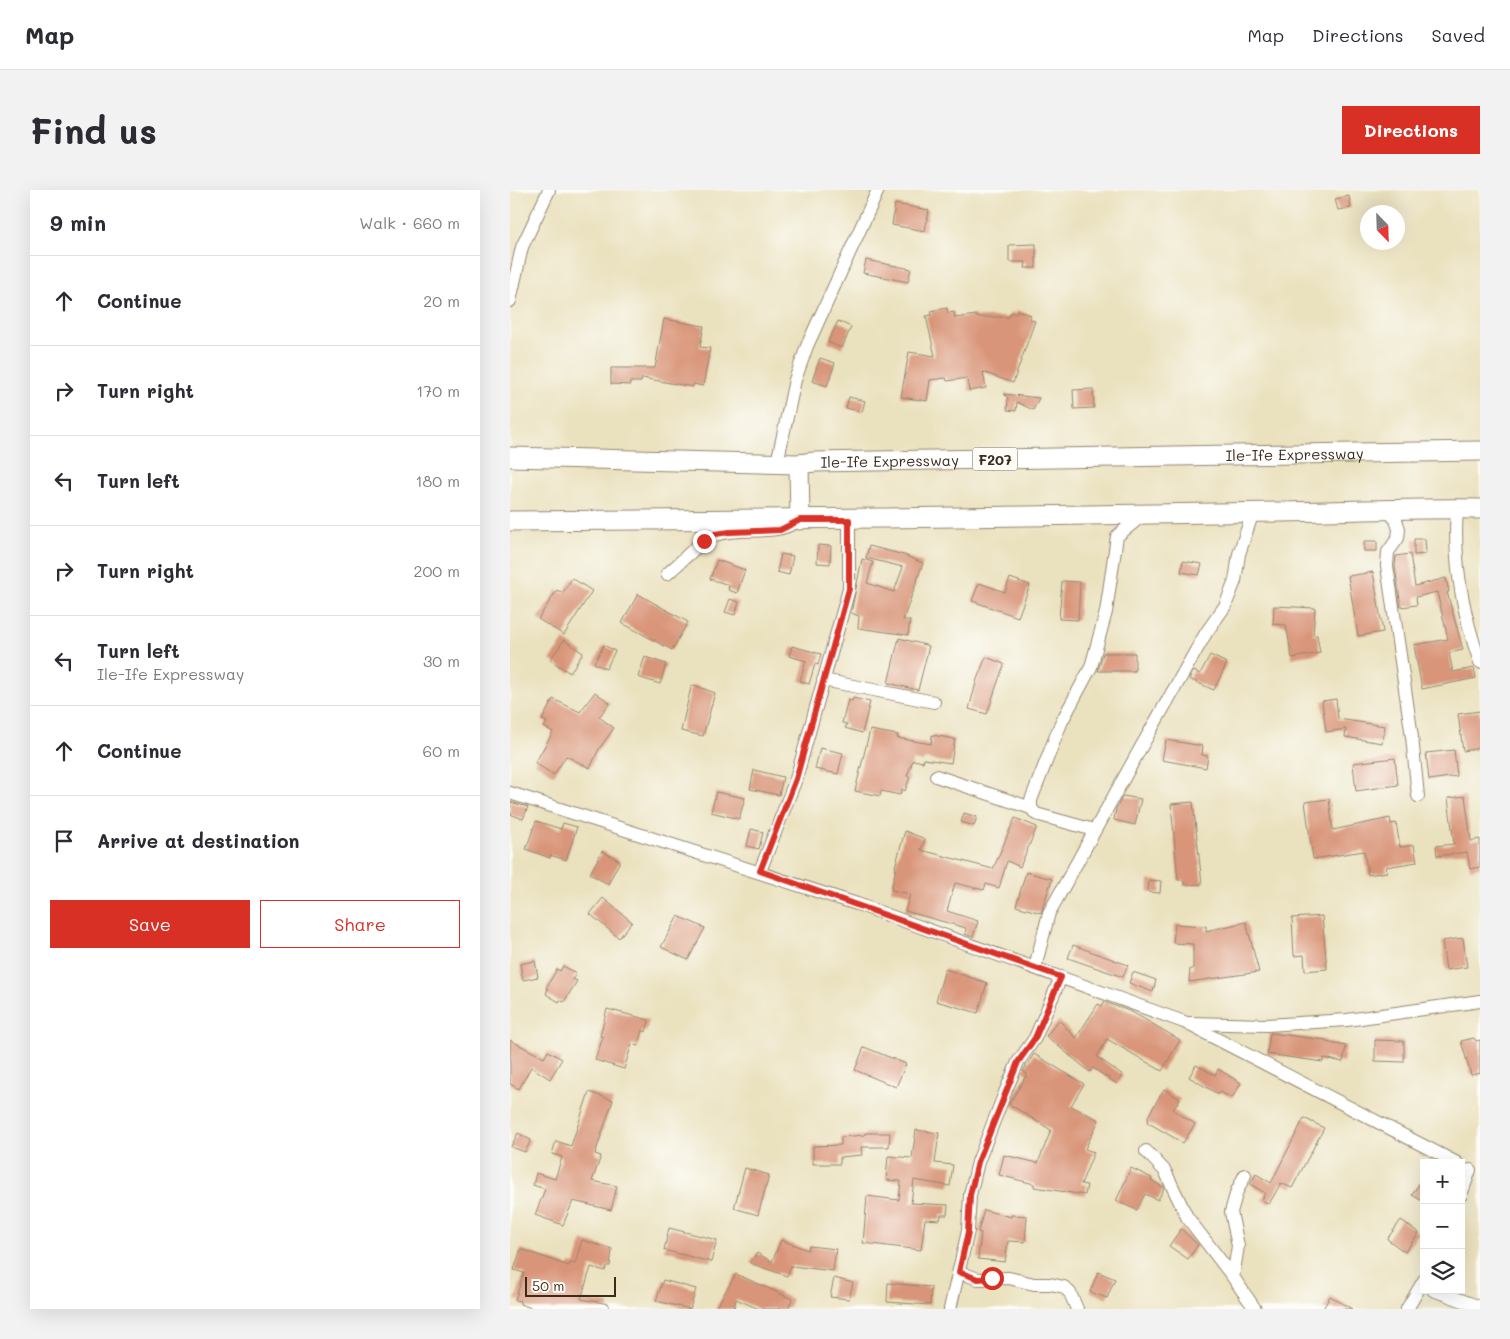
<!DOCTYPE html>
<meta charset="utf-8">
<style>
body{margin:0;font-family:Mali,sans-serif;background:#f2f2f3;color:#2b2b33}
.controls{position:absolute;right:15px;bottom:15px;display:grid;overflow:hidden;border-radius:0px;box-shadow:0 5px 20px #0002}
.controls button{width:45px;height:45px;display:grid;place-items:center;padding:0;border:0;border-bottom:1px solid #e1e1e2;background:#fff;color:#2b2b33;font:25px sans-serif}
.compass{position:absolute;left:850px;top:15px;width:45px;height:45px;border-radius:50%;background:#fff;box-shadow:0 5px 20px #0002;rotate:157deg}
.scale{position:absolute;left:15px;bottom:12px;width:91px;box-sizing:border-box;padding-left:5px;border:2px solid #3b2a1e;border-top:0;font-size:14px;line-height:18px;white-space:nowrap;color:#3b2a1e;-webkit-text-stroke:4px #fdfcf7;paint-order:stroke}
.stop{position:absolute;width:15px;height:15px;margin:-11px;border:4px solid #d93025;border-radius:50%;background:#fff}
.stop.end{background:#d93025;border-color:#fff;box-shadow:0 1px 5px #0008}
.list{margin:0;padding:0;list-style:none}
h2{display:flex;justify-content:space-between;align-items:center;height:65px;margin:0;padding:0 20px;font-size:21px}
h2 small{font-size:16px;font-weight:400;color:#7c7c81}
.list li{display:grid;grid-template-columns:32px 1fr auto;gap:15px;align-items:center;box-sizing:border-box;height:90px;padding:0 20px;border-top:1px solid #e1e1e2}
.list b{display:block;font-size:19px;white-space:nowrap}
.list p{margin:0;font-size:16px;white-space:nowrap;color:#7c7c81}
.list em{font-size:16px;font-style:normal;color:#7c7c81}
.actions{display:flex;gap:10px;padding:15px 20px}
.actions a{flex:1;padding:11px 0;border:1px solid #d93025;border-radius:0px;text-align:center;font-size:18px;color:#d93025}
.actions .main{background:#d93025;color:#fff}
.icon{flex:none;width:28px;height:28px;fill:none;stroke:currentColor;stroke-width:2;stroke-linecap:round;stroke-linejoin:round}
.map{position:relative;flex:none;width:970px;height:1119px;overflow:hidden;border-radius:0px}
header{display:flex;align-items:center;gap:30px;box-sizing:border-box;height:70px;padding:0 25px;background:#fff;border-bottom:1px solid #e1e1e2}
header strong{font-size:24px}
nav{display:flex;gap:28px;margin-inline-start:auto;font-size:18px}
.intro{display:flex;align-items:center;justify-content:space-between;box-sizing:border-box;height:120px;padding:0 30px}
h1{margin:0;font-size:35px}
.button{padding:12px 22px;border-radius:0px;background:#d93025;color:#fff;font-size:18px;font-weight:700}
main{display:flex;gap:30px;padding:0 30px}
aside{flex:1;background:#fff;border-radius:0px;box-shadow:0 5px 20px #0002}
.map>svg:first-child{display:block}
</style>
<header>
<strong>Map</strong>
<nav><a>Map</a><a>Directions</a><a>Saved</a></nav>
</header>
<div class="intro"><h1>Find us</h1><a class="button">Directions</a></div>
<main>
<aside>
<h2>9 min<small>Walk · 660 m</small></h2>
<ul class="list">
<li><svg class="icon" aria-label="ahead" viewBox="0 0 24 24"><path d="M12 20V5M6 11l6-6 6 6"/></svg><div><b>Continue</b></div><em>20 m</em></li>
<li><svg class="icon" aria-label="right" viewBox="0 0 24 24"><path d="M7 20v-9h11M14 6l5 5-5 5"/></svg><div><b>Turn right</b></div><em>170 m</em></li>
<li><svg class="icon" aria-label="left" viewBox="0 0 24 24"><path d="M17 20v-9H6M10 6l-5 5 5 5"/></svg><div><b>Turn left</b></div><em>180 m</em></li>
<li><svg class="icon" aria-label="right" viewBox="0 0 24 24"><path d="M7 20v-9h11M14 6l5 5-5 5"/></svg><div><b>Turn right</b></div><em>200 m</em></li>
<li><svg class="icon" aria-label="left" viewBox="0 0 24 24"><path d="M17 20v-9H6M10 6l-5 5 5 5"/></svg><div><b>Turn left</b><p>Ile-Ife Expressway</p></div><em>30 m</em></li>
<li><svg class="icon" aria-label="ahead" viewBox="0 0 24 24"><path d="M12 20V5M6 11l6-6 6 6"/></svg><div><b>Continue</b></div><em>60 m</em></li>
<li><svg class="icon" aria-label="arrive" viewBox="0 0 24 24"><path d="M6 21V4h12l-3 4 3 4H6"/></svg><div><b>Arrive at destination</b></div></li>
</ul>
<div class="actions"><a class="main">Save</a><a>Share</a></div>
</aside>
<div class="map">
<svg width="970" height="1119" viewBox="0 0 970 1119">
<rect width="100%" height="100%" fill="#fdfcf7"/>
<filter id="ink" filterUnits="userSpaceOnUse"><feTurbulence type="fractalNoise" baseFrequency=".02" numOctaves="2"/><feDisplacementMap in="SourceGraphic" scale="10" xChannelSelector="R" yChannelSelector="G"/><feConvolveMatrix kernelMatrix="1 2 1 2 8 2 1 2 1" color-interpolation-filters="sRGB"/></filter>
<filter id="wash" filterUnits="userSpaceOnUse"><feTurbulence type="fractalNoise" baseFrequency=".0096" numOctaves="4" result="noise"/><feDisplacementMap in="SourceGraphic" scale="20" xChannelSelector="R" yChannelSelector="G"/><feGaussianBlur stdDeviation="1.12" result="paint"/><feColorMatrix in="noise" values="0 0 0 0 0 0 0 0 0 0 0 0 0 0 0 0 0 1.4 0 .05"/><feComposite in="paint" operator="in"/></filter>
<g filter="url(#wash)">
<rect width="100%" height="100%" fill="#eae1be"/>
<g id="blocks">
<path fill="#d99579" d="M 839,6 L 841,18 L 828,20 L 825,9 Z
M 385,14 L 419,20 L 415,41 L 382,35 Z
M 526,54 L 526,78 L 515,78 L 516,72 L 499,72 L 499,55 Z
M 356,70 L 401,79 L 398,92 L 353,83 Z
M 437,118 L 438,123 L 444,122 L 445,128 L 466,125 L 466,127 L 499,127 L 501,122 L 506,124 L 507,120 L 521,125 L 520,129 L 525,131 L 503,193 L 473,182 L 476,198 L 459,201 L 457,188 L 437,191 L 436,188 L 420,190 L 417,211 L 391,207 L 399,162 L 425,166 L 416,126 L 422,125 L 421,121 Z
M 154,129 L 194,136 L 190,157 L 200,158 L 193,196 L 183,194 L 183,197 L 132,188 L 131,192 L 120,192 L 120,195 L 101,194 L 101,178 L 145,178 Z
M 328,131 L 341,137 L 332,158 L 318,152 Z
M 310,168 L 325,173 L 317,196 L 302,191 Z
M 583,199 L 584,218 L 564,219 L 563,200 Z
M 494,204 L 503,205 L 529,208 L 523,220 L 507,212 L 506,221 L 497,220 L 498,208 Z
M 339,207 L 355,211 L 352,222 L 336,218 Z
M 904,349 L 915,349 L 916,364 L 904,365 Z
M 854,351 L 867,351 L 867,361 L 854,361 Z
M 308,355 L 321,356 L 320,374 L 307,373 Z
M 359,356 L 394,365 L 413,373 L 393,430 L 400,430 L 398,445 L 348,438 L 349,426 L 341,423 L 352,369 L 363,372 L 357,393 L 384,402 L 393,377 L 356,368 Z
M 271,364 L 283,366 L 279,385 L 267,382 Z
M 900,364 L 905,396 L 936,388 L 939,402 L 937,402 L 953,460 L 939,463 L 943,482 L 964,478 L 966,488 L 912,499 L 904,455 L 938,449 L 927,402 L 906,407 L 907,415 L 891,417 L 885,376 L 886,366 Z
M 207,370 L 235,380 L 227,403 L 218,400 L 219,395 L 200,389 Z
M 673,371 L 692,374 L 689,385 L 671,382 Z
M 863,382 L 873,442 L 848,446 L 838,386 Z
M 62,388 L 82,401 L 54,445 L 28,429 L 47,400 L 53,403 Z
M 500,388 L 520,395 L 508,427 L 462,411 L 469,393 L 495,402 Z
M 552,391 L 570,392 L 568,430 L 549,429 Z
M 128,404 L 178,432 L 162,460 L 112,433 Z
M 220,409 L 229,412 L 225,425 L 215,422 Z
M 764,416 L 805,418 L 803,445 L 807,445 L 810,463 L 782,468 L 776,435 L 763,434 Z
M 389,448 L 419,456 L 408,500 L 378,493 Z
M 54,450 L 73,463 L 60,483 L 40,470 Z
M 94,455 L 105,461 L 96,479 L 84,473 Z
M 282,456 L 311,464 L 308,475 L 305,474 L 299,494 L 290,491 L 296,471 L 279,466 Z
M 593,463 L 625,463 L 625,481 L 588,481 Z
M 700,465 L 717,473 L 704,500 L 679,489 L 684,481 L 690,484 Z
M 135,467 L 156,474 L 150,494 L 128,487 Z
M 476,467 L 494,474 L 477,524 L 459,519 L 467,489 Z
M 184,495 L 205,503 L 193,546 L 171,541 L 181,497 Z
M 85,502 L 100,513 L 89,527 L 104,538 L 89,559 L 80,578 L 56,566 L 44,585 L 25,573 L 43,542 L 34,537 L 37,532 L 32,530 L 43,509 L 70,522 Z
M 343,508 L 360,512 L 352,543 L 335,538 L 337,534 L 332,533 L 338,510 L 342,511 Z
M 826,509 L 828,529 L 875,536 L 872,553 L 835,547 L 836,539 L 816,542 L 812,511 Z
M 970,521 L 970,558 L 953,561 L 948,524 Z
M 360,540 L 388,545 L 387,548 L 421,554 L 422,545 L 445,549 L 441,573 L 414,569 L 413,572 L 403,570 L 397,586 L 400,587 L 395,601 L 392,599 L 390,605 L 371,601 L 370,606 L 345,601 Z
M 656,550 L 693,556 L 692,565 L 698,566 L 696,578 L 652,570 Z
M 310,558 L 333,563 L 328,584 L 305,579 Z
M 944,560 L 947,586 L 919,590 L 916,563 Z
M 885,568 L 888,595 L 846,601 L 843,573 Z
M 244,580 L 273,587 L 269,605 L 240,599 Z
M 206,602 L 235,608 L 229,629 L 201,622 Z
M 613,606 L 631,609 L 625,635 L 604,630 L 606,619 Z
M 955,606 L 961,651 L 970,649 L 970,677 L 960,679 L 957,662 L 927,666 L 926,656 L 944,654 L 938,608 Z
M 819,609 L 823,640 L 880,628 L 881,634 L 886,633 L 890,657 L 904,655 L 907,672 L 876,677 L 877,682 L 858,685 L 854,661 L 803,669 L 795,612 Z
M 0,612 L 18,617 L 13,629 L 0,624 Z
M 683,612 L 692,694 L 674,695 L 674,690 L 668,690 L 661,614 Z
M 454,623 L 467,627 L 464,636 L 451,632 Z
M 505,628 L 527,637 L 510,677 L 497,671 L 489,698 L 476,694 L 474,700 L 445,693 L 437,721 L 468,731 L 463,747 L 455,744 L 456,738 L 395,721 L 400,704 L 381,700 L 386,678 L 385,677 L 395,641 L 415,649 L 411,660 L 483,679 Z
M 26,631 L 51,639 L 53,633 L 67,637 L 56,670 L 40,665 L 40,668 L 16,659 Z
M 241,639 L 253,642 L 249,659 L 237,656 Z
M 92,661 L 110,671 L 98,694 L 80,684 Z
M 516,682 L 542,689 L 531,723 L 506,716 Z
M 639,690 L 651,691 L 650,703 L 638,702 Z
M 93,708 L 122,732 L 109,748 L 80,724 Z
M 168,726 L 195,738 L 178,770 L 151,757 Z
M 812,726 L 817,779 L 795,781 L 794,765 L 784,766 L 782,728 Z
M 736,732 L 749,782 L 679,792 L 680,779 L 683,779 L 683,754 L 663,753 L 665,734 L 696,736 L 696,741 Z
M 953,748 L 957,777 L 936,780 L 932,751 Z
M 563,755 L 618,775 L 613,787 L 558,768 Z
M 25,771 L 28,787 L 13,790 L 10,774 Z
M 53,776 L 66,783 L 63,789 L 67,791 L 54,812 L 50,810 L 49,812 L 36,804 L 38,799 L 36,798 L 47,779 L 50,781 Z
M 435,779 L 477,793 L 468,823 L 426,811 Z
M 623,782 L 646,790 L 643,802 L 619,793 Z
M 594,812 L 622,822 L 670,850 L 652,881 L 597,849 L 587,867 L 613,885 L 607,894 L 583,878 L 580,882 L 536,846 L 549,830 L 566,848 L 588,814 L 592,816 Z
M 97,819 L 139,830 L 136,842 L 132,840 L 128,856 L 122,854 L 114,879 L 85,870 L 93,847 L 90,846 Z
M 760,843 L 816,850 L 816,852 L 836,856 L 833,872 L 814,868 L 813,872 L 757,864 Z
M 964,848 L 966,851 L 970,850 L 970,883 L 961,885 L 951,851 Z
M 0,850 L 34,868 L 38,861 L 52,869 L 40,889 L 21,877 L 9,899 L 0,894 Z
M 865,850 L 894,851 L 894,872 L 865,871 Z
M 354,857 L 396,874 L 386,897 L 345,880 Z
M 524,864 L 574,894 L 561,916 L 589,930 L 575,959 L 584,962 L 571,994 L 577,995 L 575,1005 L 524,997 L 524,994 L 489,985 L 494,965 L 528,973 L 541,940 L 499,914 L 517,884 L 513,881 Z
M 686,875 L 705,885 L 708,879 L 731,893 L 722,908 L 710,902 L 708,904 L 679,887 Z
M 654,899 L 670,909 L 663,920 L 685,934 L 673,953 L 637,932 L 639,929 L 637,928 Z
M 79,902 L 103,910 L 85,964 L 91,966 L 82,991 L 107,996 L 101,1020 L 63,1011 L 53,1035 L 25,1025 L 35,999 L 23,995 L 26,983 L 45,989 L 52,967 L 42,964 L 46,951 L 61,956 Z
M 794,928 L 814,938 L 782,998 L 771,993 L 759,1014 L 752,1010 L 755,1003 L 740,994 L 746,984 L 761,993 Z
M 406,940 L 429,943 L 425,973 L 443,975 L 440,996 L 404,990 L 401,1013 L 438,1015 L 437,1025 L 431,1025 L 430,1030 L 415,1029 L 411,1060 L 353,1053 L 357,1006 L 389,1010 L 391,991 L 376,990 L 378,966 L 402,968 Z
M 8,943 L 21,950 L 15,962 L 1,957 Z
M 355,943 L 380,943 L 379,957 L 351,957 L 352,965 L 330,967 L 330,974 L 303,974 L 303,956 L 331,955 L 331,947 L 355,945 Z
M 235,978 L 259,985 L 248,1025 L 224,1018 Z
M 621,978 L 642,988 L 641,990 L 654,998 L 648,1010 L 635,1004 L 627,1020 L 606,1011 Z
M 914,986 L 914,1012 L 902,1005 Z
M 474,1020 L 501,1027 L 501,1025 L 517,1026 L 515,1052 L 498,1051 L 495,1072 L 468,1069 L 471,1043 L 468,1042 Z
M 891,1030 L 909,1043 L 895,1062 L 877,1049 Z
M 159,1038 L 207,1050 L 201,1072 L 154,1060 Z
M 671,1039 L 688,1055 L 678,1069 L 659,1056 Z
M 72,1050 L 102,1059 L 100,1076 L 97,1076 L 95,1081 L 81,1077 L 71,1109 L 99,1114 L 98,1119 L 24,1119 L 10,1114 L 10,1111 L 5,1110 L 14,1083 L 4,1080 L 11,1059 L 59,1076 L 60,1073 L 65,1074 Z
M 271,1050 L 298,1060 L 299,1056 L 326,1059 L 323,1081 L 281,1076 L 277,1086 L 240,1073 L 247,1063 L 262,1072 Z
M 588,1082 L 605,1089 L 597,1108 L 580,1102 Z
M 226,1084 L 282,1109 L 278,1119 L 249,1119 L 226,1109 L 224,1119 L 205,1119 Z
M 324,1088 L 343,1093 L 339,1109 L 320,1107 Z
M 153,1090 L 186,1099 L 180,1119 L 146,1111 Z
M 378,1093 L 421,1097 L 420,1115 L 377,1112 Z
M 820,1106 L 842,1119 L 813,1119 Z"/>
</g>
</g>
<g filter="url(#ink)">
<use href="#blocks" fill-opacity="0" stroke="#92866e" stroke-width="1"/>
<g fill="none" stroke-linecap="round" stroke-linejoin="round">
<defs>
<path id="minor" d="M 0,111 L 12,57 L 39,0
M 267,273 L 285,190 L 297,156 L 368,0
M 876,318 L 886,330 L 889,339 L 888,348 L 878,362 L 877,376 L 902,547 L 908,606
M 947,319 C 943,370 953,424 970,472
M 157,384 C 170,374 190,350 205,345 C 233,335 261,348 288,331
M 313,490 L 424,512
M 426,586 L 521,618 L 526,624 L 584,640
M 0,603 L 347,714 L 674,832 L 947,973
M 521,618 L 521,610 L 551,533 L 581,477 L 596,422 L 607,346 L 634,324
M 250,681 L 286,589 L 339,399 L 339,329
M 525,777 L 539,723 L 630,559 L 696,443 L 715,416 L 725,391 L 729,364 L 743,322
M 679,833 L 757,835 L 837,830 L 970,811
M 636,961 L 655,981 L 677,1027 L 723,1087
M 735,985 L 727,1001 L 721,1022 L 728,1056 L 723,1087 L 745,1119
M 951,1005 L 960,980
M 449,1082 L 468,1089 L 499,1088 L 524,1094 L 540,1094 L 554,1097 L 560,1103 L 567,1119
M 923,1100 L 970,1117
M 440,1119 L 458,1041 L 460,1005 L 468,972 L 496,900 L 508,872 L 525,848 L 551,787
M 897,1119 L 914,1090"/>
<g id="primary">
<path id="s1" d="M 0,267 L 289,274 L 304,272 L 970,261"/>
<path d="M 289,274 L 290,330"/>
<path d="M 0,331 C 257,330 513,327 770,322 C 837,321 903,318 970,319"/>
</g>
</defs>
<use href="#minor" stroke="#92866e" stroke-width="14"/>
<use href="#primary" stroke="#92866e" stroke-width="21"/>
<use href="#minor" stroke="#fff" stroke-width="12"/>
<use href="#primary" stroke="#fff" stroke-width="19"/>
</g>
</g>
<g fill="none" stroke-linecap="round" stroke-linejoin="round" filter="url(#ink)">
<path stroke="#d93025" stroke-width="6" d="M 194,351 L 205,344 L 220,342 L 270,340 L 290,330 L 339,330 L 339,399 L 286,589 L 250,681 L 551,787 L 525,848 L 508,872 L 468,972 L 460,1005 L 458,1042 L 449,1082 L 468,1089 L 482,1088"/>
</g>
<g text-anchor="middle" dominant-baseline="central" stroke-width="4" stroke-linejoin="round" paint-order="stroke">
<rect fill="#fdfcf7" stroke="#75695f" stroke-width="1" x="462.5" y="257.5" width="45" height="23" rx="4"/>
<g font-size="14" font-weight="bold" fill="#3b2a1e">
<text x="485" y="269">F207</text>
</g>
<g font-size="15" fill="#3b2a1e" stroke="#fdfcf7">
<text stroke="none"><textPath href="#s1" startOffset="785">Ile-Ife Expressway</textPath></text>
<text stroke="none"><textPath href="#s1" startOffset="380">Ile-Ife Expressway</textPath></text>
</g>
</g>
</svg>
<div class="controls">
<button>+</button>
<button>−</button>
<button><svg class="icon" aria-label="layers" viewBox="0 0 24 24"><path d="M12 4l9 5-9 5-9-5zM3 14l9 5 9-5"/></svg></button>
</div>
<svg class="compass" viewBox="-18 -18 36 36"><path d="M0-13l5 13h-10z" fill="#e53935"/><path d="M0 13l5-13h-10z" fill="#7c7c81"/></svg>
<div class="scale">50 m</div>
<div class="stop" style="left:482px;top:1088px"></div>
<div class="stop end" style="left:194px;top:351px"></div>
</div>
</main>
